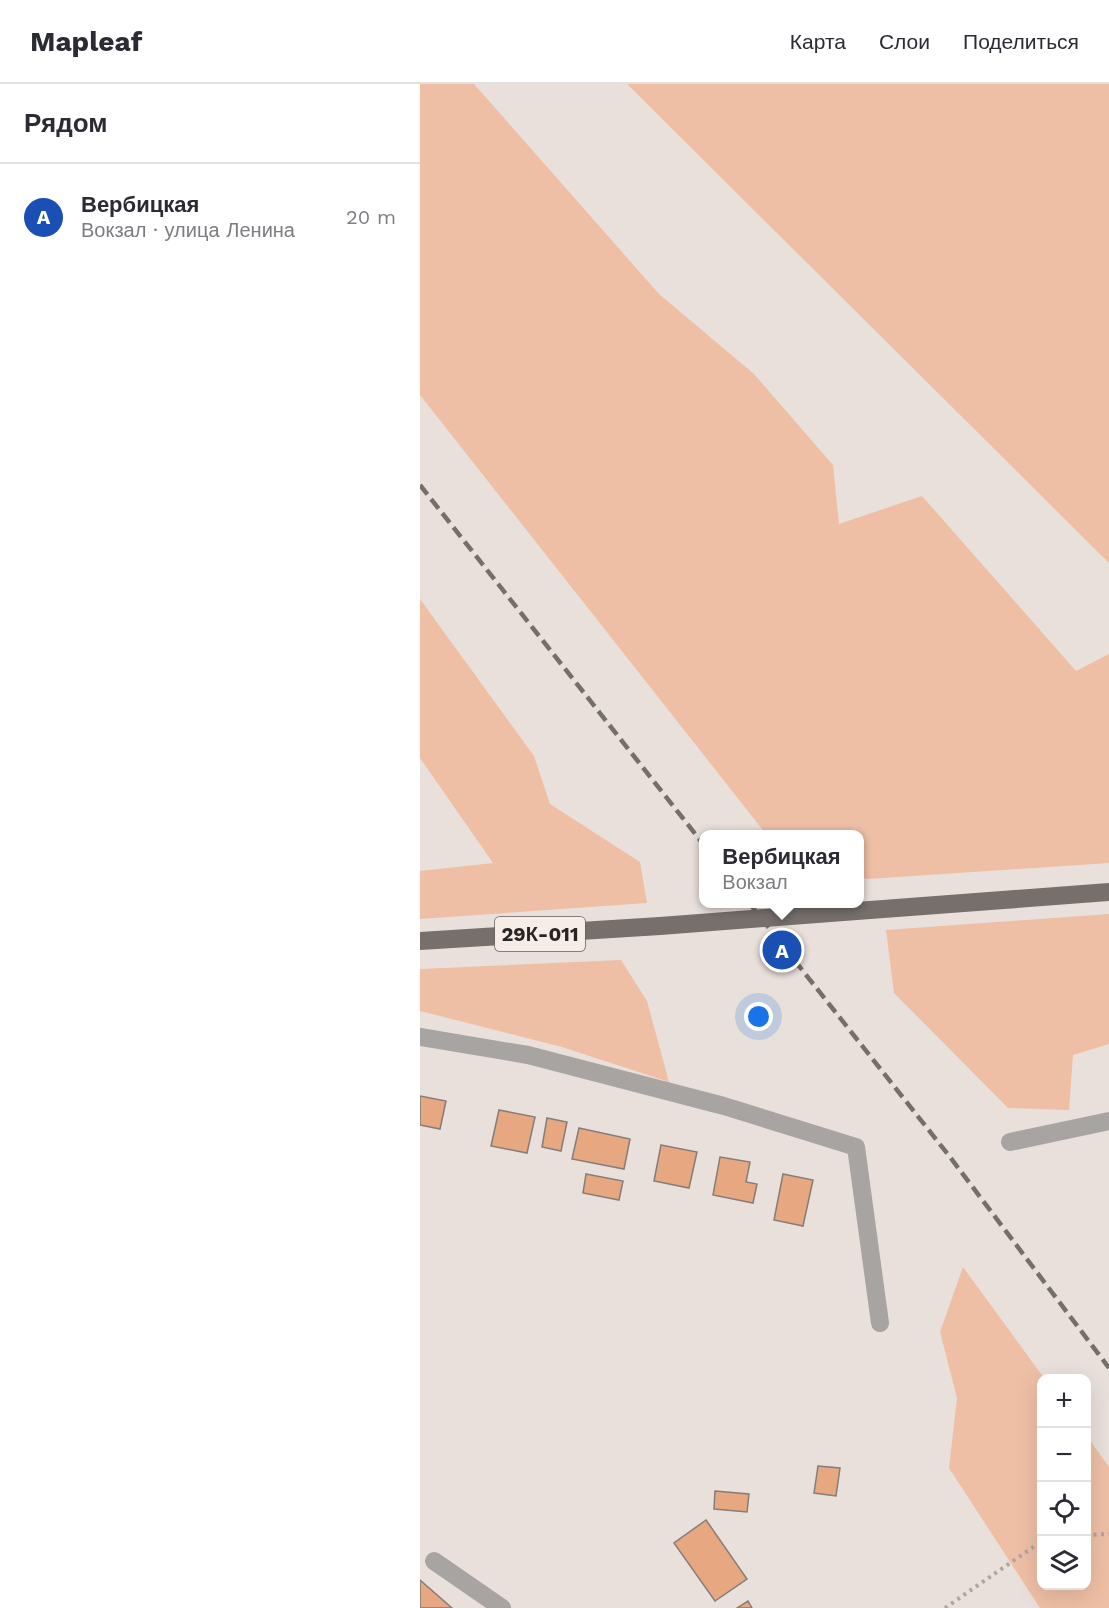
<!DOCTYPE html>
<html lang="ru">
<meta charset="utf-8">
<style>
body{margin:0;font-family:"Work Sans",sans-serif;background:#f2f2f3;color:#2b2b33}
.controls{position:absolute;right:18px;bottom:18px;display:grid;overflow:hidden;border-radius:12px;box-shadow:0 6px 24px #0002}
.controls button{width:54px;height:54px;display:grid;place-items:center;padding:0;border:0;border-bottom:2px solid #e1e1e2;background:#fff;color:#2b2b33;font:30px sans-serif}
.you{position:absolute;left:339px;top:933px;width:21px;height:21px;margin:-15px;border:4px solid #fff;border-radius:50%;background:#1a73e8;box-shadow:0 0 0 9px #1a73e833}
.badge{display:grid;place-items:center;width:39px;height:39px;border-radius:50%;background:#0b8043;color:#fff;font-size:20px;font-weight:700}
.pin{position:absolute;translate:-50% -50%;border:3px solid #fff;box-shadow:0 2px 6px #0006}
.popup{position:absolute;left:279px;top:746px;width:165px;height:78px;box-sizing:border-box;display:grid;place-content:center;border-radius:12px;background:#fff;filter:drop-shadow(0 2px 4px #0005);font-size:20px;white-space:nowrap;color:#7c7c81}
.popup b{font-size:22px;color:#2b2b33}
.popup::after{content:'';position:absolute;left:50%;top:100%;margin-left:-12px;border:12px solid transparent;border-top-color:#fff}
.list{margin:0;padding:0;list-style:none}
h2{display:flex;justify-content:space-between;align-items:center;height:78px;margin:0;padding:0 24px;font-size:26px}
h2 small{font-size:20px;font-weight:400;color:#7c7c81}
.list li{display:grid;grid-template-columns:39px 1fr auto;gap:18px;align-items:center;box-sizing:border-box;height:108px;padding:0 24px;border-top:2px solid #e1e1e2}
.list b{display:block;font-size:22px;white-space:nowrap}
.list p{margin:0;font-size:20px;white-space:nowrap;color:#7c7c81}
.list em{font-size:20px;font-style:normal;color:#7c7c81}
.icon{flex:none;width:33px;height:33px;fill:none;stroke:currentColor;stroke-width:2;stroke-linecap:round;stroke-linejoin:round}
.map{position:relative;flex:none;width:689px;height:1524px;overflow:hidden}
header{display:flex;align-items:center;gap:36px;box-sizing:border-box;height:84px;padding:0 30px;background:#fff;border-bottom:2px solid #e1e1e2}
header strong{font-size:28px}
nav{display:flex;gap:33px;margin-inline-start:auto;font-size:21px}
main{display:flex}
aside{flex:1;background:#fff}
.map>svg:first-child{display:block}
</style>
<header>
<strong>Mapleaf</strong>
<nav><a>Карта</a><a>Слои</a><a>Поделиться</a></nav>
</header>
<main>
<aside>
<h2>Рядом<small></small></h2>
<ul class="list">
<li><span class="badge" style="background:#1a4fb4">A</span><div><b>Вербицкая</b><p>Вокзал · улица Ленина</p></div><em>20 m</em></li>
</ul>
</aside>
<div class="map">
<svg width="689" height="1524" viewBox="0 0 689 1524">
<rect width="100%" height="100%" fill="#e9e0db"/>
<path fill="#eebfa5" d="M 0,0 L 54,0 L 239,210 L 334,290 L 413,381 L 419,440 L 502,412 L 656,587 L 689,570 L 689,779 L 448,795 L 440,793 L 440,750 L 346,750 L 0,311 Z
M 207,0 L 689,0 L 689,479 Z
M 0,515 L 114,672 L 130,720 L 220,778 L 227,819 L 0,835 L 0,787 L 73,779 L 0,674 Z
M 689,830 L 689,960 L 653,971 L 649,1026 L 588,1024 L 474,909 L 466,846 Z
M 201,876 L 227,917 L 249,998 L 142,963 L 0,927 L 0,885 Z
M 543,1183 L 624,1294 L 622,1294 L 622,1502 L 666,1502 L 667,1352 L 689,1383 L 689,1524 L 620,1524 L 529,1384 L 537,1314 L 520,1248 Z"/>
<path fill="#e7a781" stroke="#857d79" stroke-width="1.5" d="M 0,1012 L 26,1017 L 20,1045 L 0,1041 Z
M 79,1026 L 115,1033 L 107,1069 L 71,1062 Z
M 127,1034 L 147,1038 L 141,1067 L 122,1063 Z
M 159,1044 L 210,1055 L 204,1085 L 152,1075 Z
M 241,1061 L 277,1068 L 269,1104 L 234,1097 Z
M 300,1073 L 330,1078 L 326,1098 L 337,1100 L 333,1119 L 293,1111 Z
M 166,1090 L 203,1097 L 199,1116 L 163,1109 Z
M 363,1090 L 393,1096 L 383,1142 L 354,1136 Z
M 398,1382 L 420,1384 L 416,1412 L 394,1409 Z
M 295,1407 L 329,1410 L 327,1428 L 294,1425 Z
M 286,1436 L 327,1495 L 295,1517 L 254,1459 Z
M 0,1496 L 32,1524 L 0,1524 Z
M 328,1517 L 332,1524 L 317,1524 Z"/>
<g fill="none" stroke-linecap="round" stroke-linejoin="round">
<path stroke="#ada6a2" stroke-width="4" stroke-dasharray="3 4.5" stroke-linecap="butt" d="M 666,1451 L 689,1450
M 525,1524 L 622,1457"/>
<path stroke="#a7a4a1" stroke-width="18" d="M 0,953 L 108,971 L 304,1022 L 436,1063 L 460,1239
M 590,1058 L 689,1037
M 14,1477 L 82,1524"/>
<path stroke="#766f6c" stroke-width="18" d="M 450,826 L 689,808
M 0,857 L 240,842"/>
<path stroke="#746f6b" stroke-width="4.5" stroke-dasharray="12 6" stroke-linecap="butt" d="M 0,401 L 284,761
M 330,820 L 530,1073 L 689,1284"/>
<path stroke="#766f6c" stroke-width="18" d="M 240,842 L 450,826"/>
</g>
<g text-anchor="middle" dominant-baseline="central" stroke-width="6" stroke-linejoin="round" paint-order="stroke">
<rect fill="#f6ede9" stroke="#65605e" stroke-width="1.5" x="75" y="833" width="90" height="34" rx="4.5"/>
<g font-size="20" font-weight="bold" fill="#272422">
<text x="120" y="850">29К-011</text>
</g>
</g>
</svg>
<div class="controls">
<button>+</button>
<button>−</button>
<button><svg class="icon" aria-label="locate" viewBox="0 0 24 24"><circle cx="12" cy="12" r="6"/><path d="M12 2v4M12 18v4M2 12h4M18 12h4"/></svg></button>
<button><svg class="icon" aria-label="layers" viewBox="0 0 24 24"><path d="M12 4l9 5-9 5-9-5zM3 14l9 5 9-5"/></svg></button>
</div>
<div class="you"></div>
<div class="pin badge" style="left:362px;top:866px;background:#1a4fb4">A</div>
<div class="popup"><b>Вербицкая</b>Вокзал</div>
</div>
</main>
